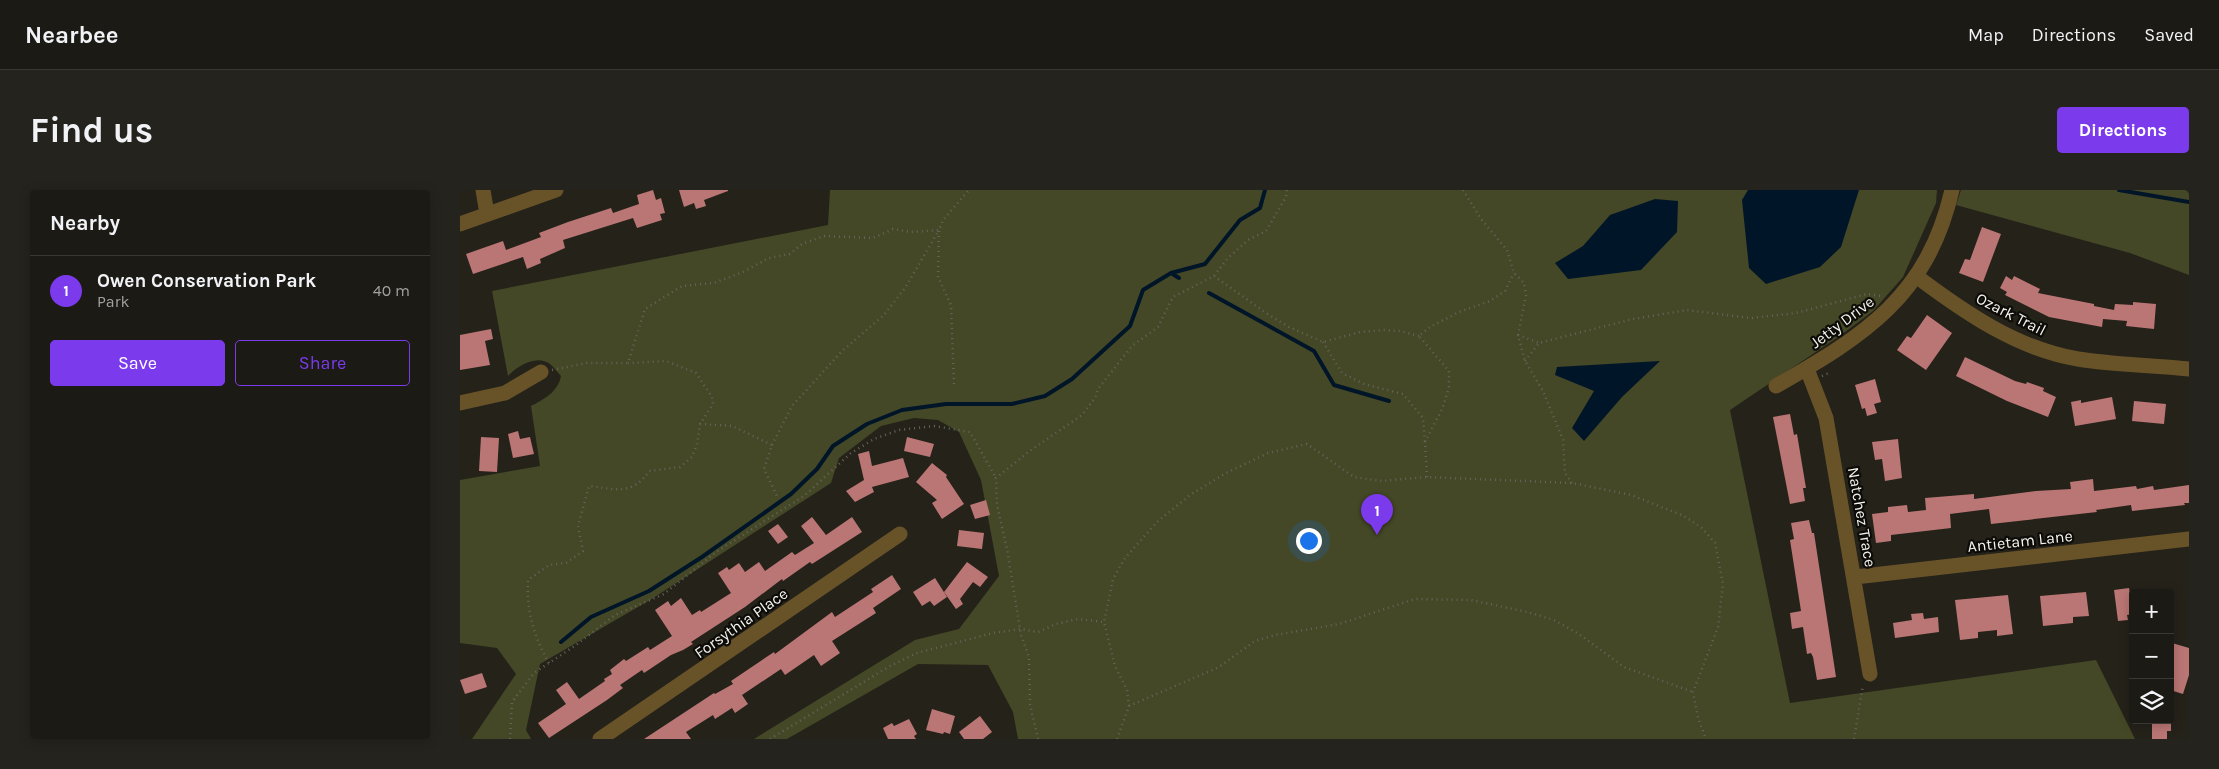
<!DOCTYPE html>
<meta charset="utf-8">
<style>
body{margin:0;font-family:Karla,sans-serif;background:#25231d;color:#f1f3f6}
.controls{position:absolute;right:15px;bottom:15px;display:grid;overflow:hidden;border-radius:5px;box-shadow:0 2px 12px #0003}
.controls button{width:45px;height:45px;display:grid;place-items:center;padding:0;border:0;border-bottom:1px solid #3a3834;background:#1c1a14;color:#f1f3f6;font:25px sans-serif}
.you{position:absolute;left:848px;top:350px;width:18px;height:18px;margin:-12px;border:4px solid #fff;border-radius:50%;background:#1a73e8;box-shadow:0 0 0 8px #1a73e833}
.badge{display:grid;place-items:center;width:32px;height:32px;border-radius:50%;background:#7c3aed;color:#fff;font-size:16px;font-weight:700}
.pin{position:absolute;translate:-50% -41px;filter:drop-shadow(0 1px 2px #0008)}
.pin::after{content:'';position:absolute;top:26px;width:18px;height:15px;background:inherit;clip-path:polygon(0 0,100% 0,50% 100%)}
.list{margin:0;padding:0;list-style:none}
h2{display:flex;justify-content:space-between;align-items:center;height:65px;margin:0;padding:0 20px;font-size:21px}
h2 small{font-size:16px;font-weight:400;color:#a0a1a0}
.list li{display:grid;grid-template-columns:32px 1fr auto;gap:15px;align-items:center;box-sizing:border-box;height:70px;padding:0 20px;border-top:1px solid #3a3834}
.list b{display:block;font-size:19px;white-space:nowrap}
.list p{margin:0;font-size:16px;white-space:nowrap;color:#a0a1a0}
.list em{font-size:16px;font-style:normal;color:#a0a1a0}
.actions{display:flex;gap:10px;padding:15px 20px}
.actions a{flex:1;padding:11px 0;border:1px solid #7c3aed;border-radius:5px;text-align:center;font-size:18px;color:#7c3aed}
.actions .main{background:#7c3aed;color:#fff}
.icon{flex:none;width:28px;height:28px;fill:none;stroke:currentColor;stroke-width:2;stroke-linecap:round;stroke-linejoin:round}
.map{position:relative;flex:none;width:1729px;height:549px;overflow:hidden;border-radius:5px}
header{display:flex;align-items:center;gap:30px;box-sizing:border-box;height:70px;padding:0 25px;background:#1c1a14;border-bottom:1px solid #3a3834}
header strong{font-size:24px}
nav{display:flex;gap:28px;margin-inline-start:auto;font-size:18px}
.intro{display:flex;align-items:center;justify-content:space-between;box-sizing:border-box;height:120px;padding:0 30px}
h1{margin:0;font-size:35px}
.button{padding:12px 22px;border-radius:5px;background:#7c3aed;color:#fff;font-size:18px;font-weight:700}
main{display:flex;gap:30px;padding:0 30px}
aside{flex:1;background:#1c1a14;border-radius:5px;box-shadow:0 2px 12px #0003}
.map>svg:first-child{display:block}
</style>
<header>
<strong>Nearbee</strong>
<nav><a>Map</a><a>Directions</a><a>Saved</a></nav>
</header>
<div class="intro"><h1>Find us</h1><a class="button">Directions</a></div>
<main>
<aside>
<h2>Nearby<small></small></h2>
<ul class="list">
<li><span class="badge">1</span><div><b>Owen Conservation Park</b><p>Park</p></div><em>40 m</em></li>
</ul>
<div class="actions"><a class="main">Save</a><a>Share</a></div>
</aside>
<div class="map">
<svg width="1729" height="549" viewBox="0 0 1729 549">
<rect width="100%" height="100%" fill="#25221a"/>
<path fill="#444826" d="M 370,0 L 1477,0 L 1476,13 L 1443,87 L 1413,121 L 1381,145 L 1270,220 L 1330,513 L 1636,470 L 1675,549 L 558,549 L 553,522 L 528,475 L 458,474 L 327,549 L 294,549 L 455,450 L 499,439 L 539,386 L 521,290 L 499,242 L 478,230 L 454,228 L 421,236 L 379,268 L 371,293 L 190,410 L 80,474 L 66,540 L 71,549 L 12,549 L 56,484 L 37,458 L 0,453 L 0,290 L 80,276 L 71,216 C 83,210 98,202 101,186 C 98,183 94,177 90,174 C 77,164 57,176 48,186 L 32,101 L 368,35 Z
M 1501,0 L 1729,0 L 1729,85 L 1670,63 L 1496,15 Z"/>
<path fill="#001528" d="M 1288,0 L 1399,0 L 1381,57 L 1360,77 L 1306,94 L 1289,78 L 1282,10 Z
M 1195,9 L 1218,11 L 1217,42 L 1181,80 L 1108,89 L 1095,73 L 1123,56 L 1150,25 Z
M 1200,171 L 1162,207 L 1124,251 L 1112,238 L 1134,201 L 1095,185 L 1097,177 Z"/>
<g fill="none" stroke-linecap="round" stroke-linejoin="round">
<path stroke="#001528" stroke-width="4" d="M 1659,0 L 1729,12
M 711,83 L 719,88
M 749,103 L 854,161 L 874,195 L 929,211
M 101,452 L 131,427 L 189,401 L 242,367 L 331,304 L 357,279 L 373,256 L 407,234 L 442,220 L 486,214 L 552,214 L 585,206 L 612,189 L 670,136 L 683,100 L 711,83 L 745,74 L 780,30 L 800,18 L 805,0"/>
</g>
<path fill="#ba7674" d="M 193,0 L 196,10 L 201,8 L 205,23 L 200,24 L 202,30 L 177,38 L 173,28 L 103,50 L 105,58 L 80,69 L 81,73 L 67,79 L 63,67 L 13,84 L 6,64 L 43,51 L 46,60 L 81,47 L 79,43 L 108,32 L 151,18 L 153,23 L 179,14 L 177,5 Z
M 219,0 L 268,0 L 268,1 L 244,10 L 246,16 L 236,19 L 234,13 L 224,17 Z
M 1522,37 L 1541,44 L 1523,92 L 1499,83 L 1505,69 L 1510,70 Z
M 1546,86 L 1552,90 L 1554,86 L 1580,99 L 1578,103 L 1634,114 L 1634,116 L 1654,120 L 1655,114 L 1673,115 L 1673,112 L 1696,114 L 1694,139 L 1666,136 L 1667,131 L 1643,129 L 1642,137 L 1589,127 L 1545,105 L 1547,102 L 1540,98 Z
M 1467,125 L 1492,143 L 1466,180 L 1437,160 L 1447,146 L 1451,148 Z
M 31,139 L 33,149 L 25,151 L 30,175 L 0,180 L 0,145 Z
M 1505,167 L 1555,191 L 1566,194 L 1567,192 L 1584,198 L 1583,201 L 1596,207 L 1588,227 L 1547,211 L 1496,186 Z
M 1415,189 L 1421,212 L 1414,214 L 1417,223 L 1407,226 L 1405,218 L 1402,219 L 1395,195 Z
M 1652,207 L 1656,229 L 1615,236 L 1611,212 L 1621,210 L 1621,213 Z
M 1674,211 L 1706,214 L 1704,234 L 1672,231 Z
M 1330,224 L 1334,245 L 1337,244 L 1346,298 L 1343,298 L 1345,311 L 1330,314 L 1313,227 Z
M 58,241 L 60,249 L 70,247 L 74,264 L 53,268 L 48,244 Z
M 21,247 L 39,248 L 37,282 L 19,281 Z
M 447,247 L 474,254 L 470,267 L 444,261 Z
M 1438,249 L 1442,288 L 1425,291 L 1422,269 L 1415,270 L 1412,252 Z
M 409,261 L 412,276 L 443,268 L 449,287 L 412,297 L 414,302 L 395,312 L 386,301 L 404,290 L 398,264 Z
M 472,273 L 487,285 L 486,287 L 504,314 L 482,329 L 472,313 L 477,310 L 456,292 Z
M 1633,289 L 1634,301 L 1676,296 L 1677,299 L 1693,296 L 1694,300 L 1729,295 L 1729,313 L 1724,313 L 1725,315 L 1672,321 L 1671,315 L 1636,320 L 1637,322 L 1531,334 L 1529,319 L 1490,324 L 1491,338 L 1431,345 L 1431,351 L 1416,353 L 1412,324 L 1428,322 L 1428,317 L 1447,315 L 1448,322 L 1466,320 L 1465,308 L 1514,304 L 1514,309 L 1576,301 L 1611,299 L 1610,292 Z
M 526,310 L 530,325 L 515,329 L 510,315 Z
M 352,327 L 366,345 L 392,327 L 402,342 L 352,374 L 350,372 L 323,391 L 322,389 L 285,417 L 231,452 L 233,454 L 223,460 L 211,465 L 184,483 L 182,480 L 160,495 L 163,498 L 147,510 L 89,548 L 78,533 L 106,514 L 96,500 L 107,492 L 119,509 L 145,491 L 144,489 L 152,484 L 150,480 L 164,469 L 166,471 L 188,457 L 190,460 L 212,446 L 195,420 L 208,411 L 211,416 L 221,408 L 232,425 L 240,420 L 241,422 L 271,403 L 258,383 L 267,377 L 269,380 L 279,373 L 285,382 L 299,372 L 305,381 L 332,362 L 335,365 L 354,353 L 341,336 Z
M 1349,330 L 1352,343 L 1354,343 L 1376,487 L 1357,490 L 1353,467 L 1351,463 L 1347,464 L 1343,437 L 1332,439 L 1330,423 L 1341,421 L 1330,350 L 1334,349 L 1331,333 Z
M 318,334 L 328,347 L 318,354 L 308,341 Z
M 499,340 L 524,343 L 522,359 L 497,356 Z
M 507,372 L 528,387 L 520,397 L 513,392 L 500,409 L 503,414 L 496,419 L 484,402 Z
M 432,385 L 441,399 L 413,418 L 416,423 L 372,451 L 380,463 L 361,476 L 354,465 L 325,485 L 321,479 L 282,505 L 288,514 L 275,523 L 272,518 L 255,529 L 253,525 L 226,542 L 231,549 L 184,549 L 254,503 L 255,504 L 273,494 L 271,491 L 314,462 L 315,464 L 372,422 L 375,427 L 413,402 L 411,399 Z
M 475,388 L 487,407 L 474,416 L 470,411 L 462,416 L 453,402 Z
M 1669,398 L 1670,404 L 1673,404 L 1673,424 L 1667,425 L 1668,430 L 1658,431 L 1654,400 Z
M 1626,402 L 1629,426 L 1613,427 L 1613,433 L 1583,436 L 1580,406 Z
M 1548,405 L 1553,444 L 1537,446 L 1537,440 L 1518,442 L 1518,448 L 1500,450 L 1495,410 Z
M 1463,423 L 1464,429 L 1478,427 L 1479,442 L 1435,448 L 1433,433 L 1452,430 L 1451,424 Z
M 1712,453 L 1729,458 L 1729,485 L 1723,504 L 1710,500 L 1710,459 Z
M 22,483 L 27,497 L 5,504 L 0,490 Z
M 472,519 L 495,526 L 490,544 L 484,542 L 483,544 L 466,540 Z
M 520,526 L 532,542 L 523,549 L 504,549 L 499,542 Z
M 449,529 L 457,544 L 454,546 L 456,549 L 428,549 L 423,538 L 432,533 L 434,536 Z
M 1692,530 L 1711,530 L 1711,541 L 1707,541 L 1707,549 L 1692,549 Z"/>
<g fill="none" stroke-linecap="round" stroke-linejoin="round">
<path stroke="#67645d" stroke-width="2.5" stroke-dasharray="1 4" stroke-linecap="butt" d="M 1003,0 L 1021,29 L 1047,60 L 1054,83 L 1064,93 L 1066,105 L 1058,145 L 1065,171 L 1083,201 L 1103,250 L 1105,283 L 1112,293
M 479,41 L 478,87 L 491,115 L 494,194
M 754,86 L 809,125 L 829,137 L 863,152 L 900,142 L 923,140 L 940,141 L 959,146
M 1058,145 L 1079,153
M 863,152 L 882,183 L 904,194 L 943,204 L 963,228 L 965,252
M 1065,171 L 1079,153 L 1173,129 L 1227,120 L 1291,128 L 1336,123 L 1407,104 L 1421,106
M 92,180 L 127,173 L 168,173 L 185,119 L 222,96 L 254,93 L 283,82 L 309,68 L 330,64 L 342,54 L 364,46 L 413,48 L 433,39 L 451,42 L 479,40 L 483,30 L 509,0
M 1362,186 L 1367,184 L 1371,185
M 240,234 L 272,236 L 312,255 L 304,279 L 318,308
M 312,255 L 332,216 L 382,161 L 424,125 L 445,98 L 479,40
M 967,287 L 965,252 L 982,219 L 989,198 L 989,181 L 959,146 L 970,137 L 999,122 L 1030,111 L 1045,101 L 1054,83
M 89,473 C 74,448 66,419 68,390 L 89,375 L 106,373 L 123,361 L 118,336 L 129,296 C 154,299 173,306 189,281 L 220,277 L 232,267 L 237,254 L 240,234 L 253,214 L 252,207 L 236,183 L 206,171 L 168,173
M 669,516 L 667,500 L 655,476 L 644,432 L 653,389 L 665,368 L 697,332 L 730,305 L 766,283 L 808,263 L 847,254 L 894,287 L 922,291 L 967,287 L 1112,293 L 1171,305 L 1224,326 L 1242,338 L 1255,353 L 1263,394 L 1258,437 L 1233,502 L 1238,528 L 1246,549
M 50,549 L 52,512 L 74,483 L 116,455 L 155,425 L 204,404 L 256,362 L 344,306 L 391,263 L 414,249 L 439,240 L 474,236 L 510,242 L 536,288
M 310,549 L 430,476 L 457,463 L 533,443 L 560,439 L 578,442 L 596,434 L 618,429 L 644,432
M 578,549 L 570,514 L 569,467 L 561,445 L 547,359 L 537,315 L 536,288 L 571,260 L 622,225 L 635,208 L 638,199 L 672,156 L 698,137 L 713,107 L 754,86 L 767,69 L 788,50 L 806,41 L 826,7 L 827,0
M 657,549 L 669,516 L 759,477 L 795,451 L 815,445 L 879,434 L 955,409 L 1011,410 L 1067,422 L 1094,430 L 1119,444 L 1164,477 L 1233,502
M 1394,549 L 1403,495"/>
<path stroke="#685329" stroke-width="15" d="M 23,0 L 27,24
M 0,34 L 96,0
M 1456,86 C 1504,122 1557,159 1618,169 C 1655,175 1692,175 1729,179
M 1347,179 L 1366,228 L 1410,484
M 1316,196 C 1405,145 1467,107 1492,0
M 0,213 L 45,203 L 81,182
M 1395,387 L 1729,349
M 140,549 L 440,344"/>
</g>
<g text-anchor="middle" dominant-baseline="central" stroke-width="4.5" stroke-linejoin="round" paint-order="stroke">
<g font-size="16" fill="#f5f4ee" stroke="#0d0c08">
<text transform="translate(1551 124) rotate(27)">Ozark Trail</text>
<text transform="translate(1382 132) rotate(-37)">Jetty Drive</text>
<text transform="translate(1402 327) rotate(80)">Natchez Trace</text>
<text transform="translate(1560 351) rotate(-6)">Antietam Lane</text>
<text transform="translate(281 433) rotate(-35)">Forsythia Place</text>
</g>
</g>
</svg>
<div class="controls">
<button>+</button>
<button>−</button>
<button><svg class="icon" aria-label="layers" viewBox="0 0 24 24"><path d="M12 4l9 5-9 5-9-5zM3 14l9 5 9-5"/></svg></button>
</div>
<div class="you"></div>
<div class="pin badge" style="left:917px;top:345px">1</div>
</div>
</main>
